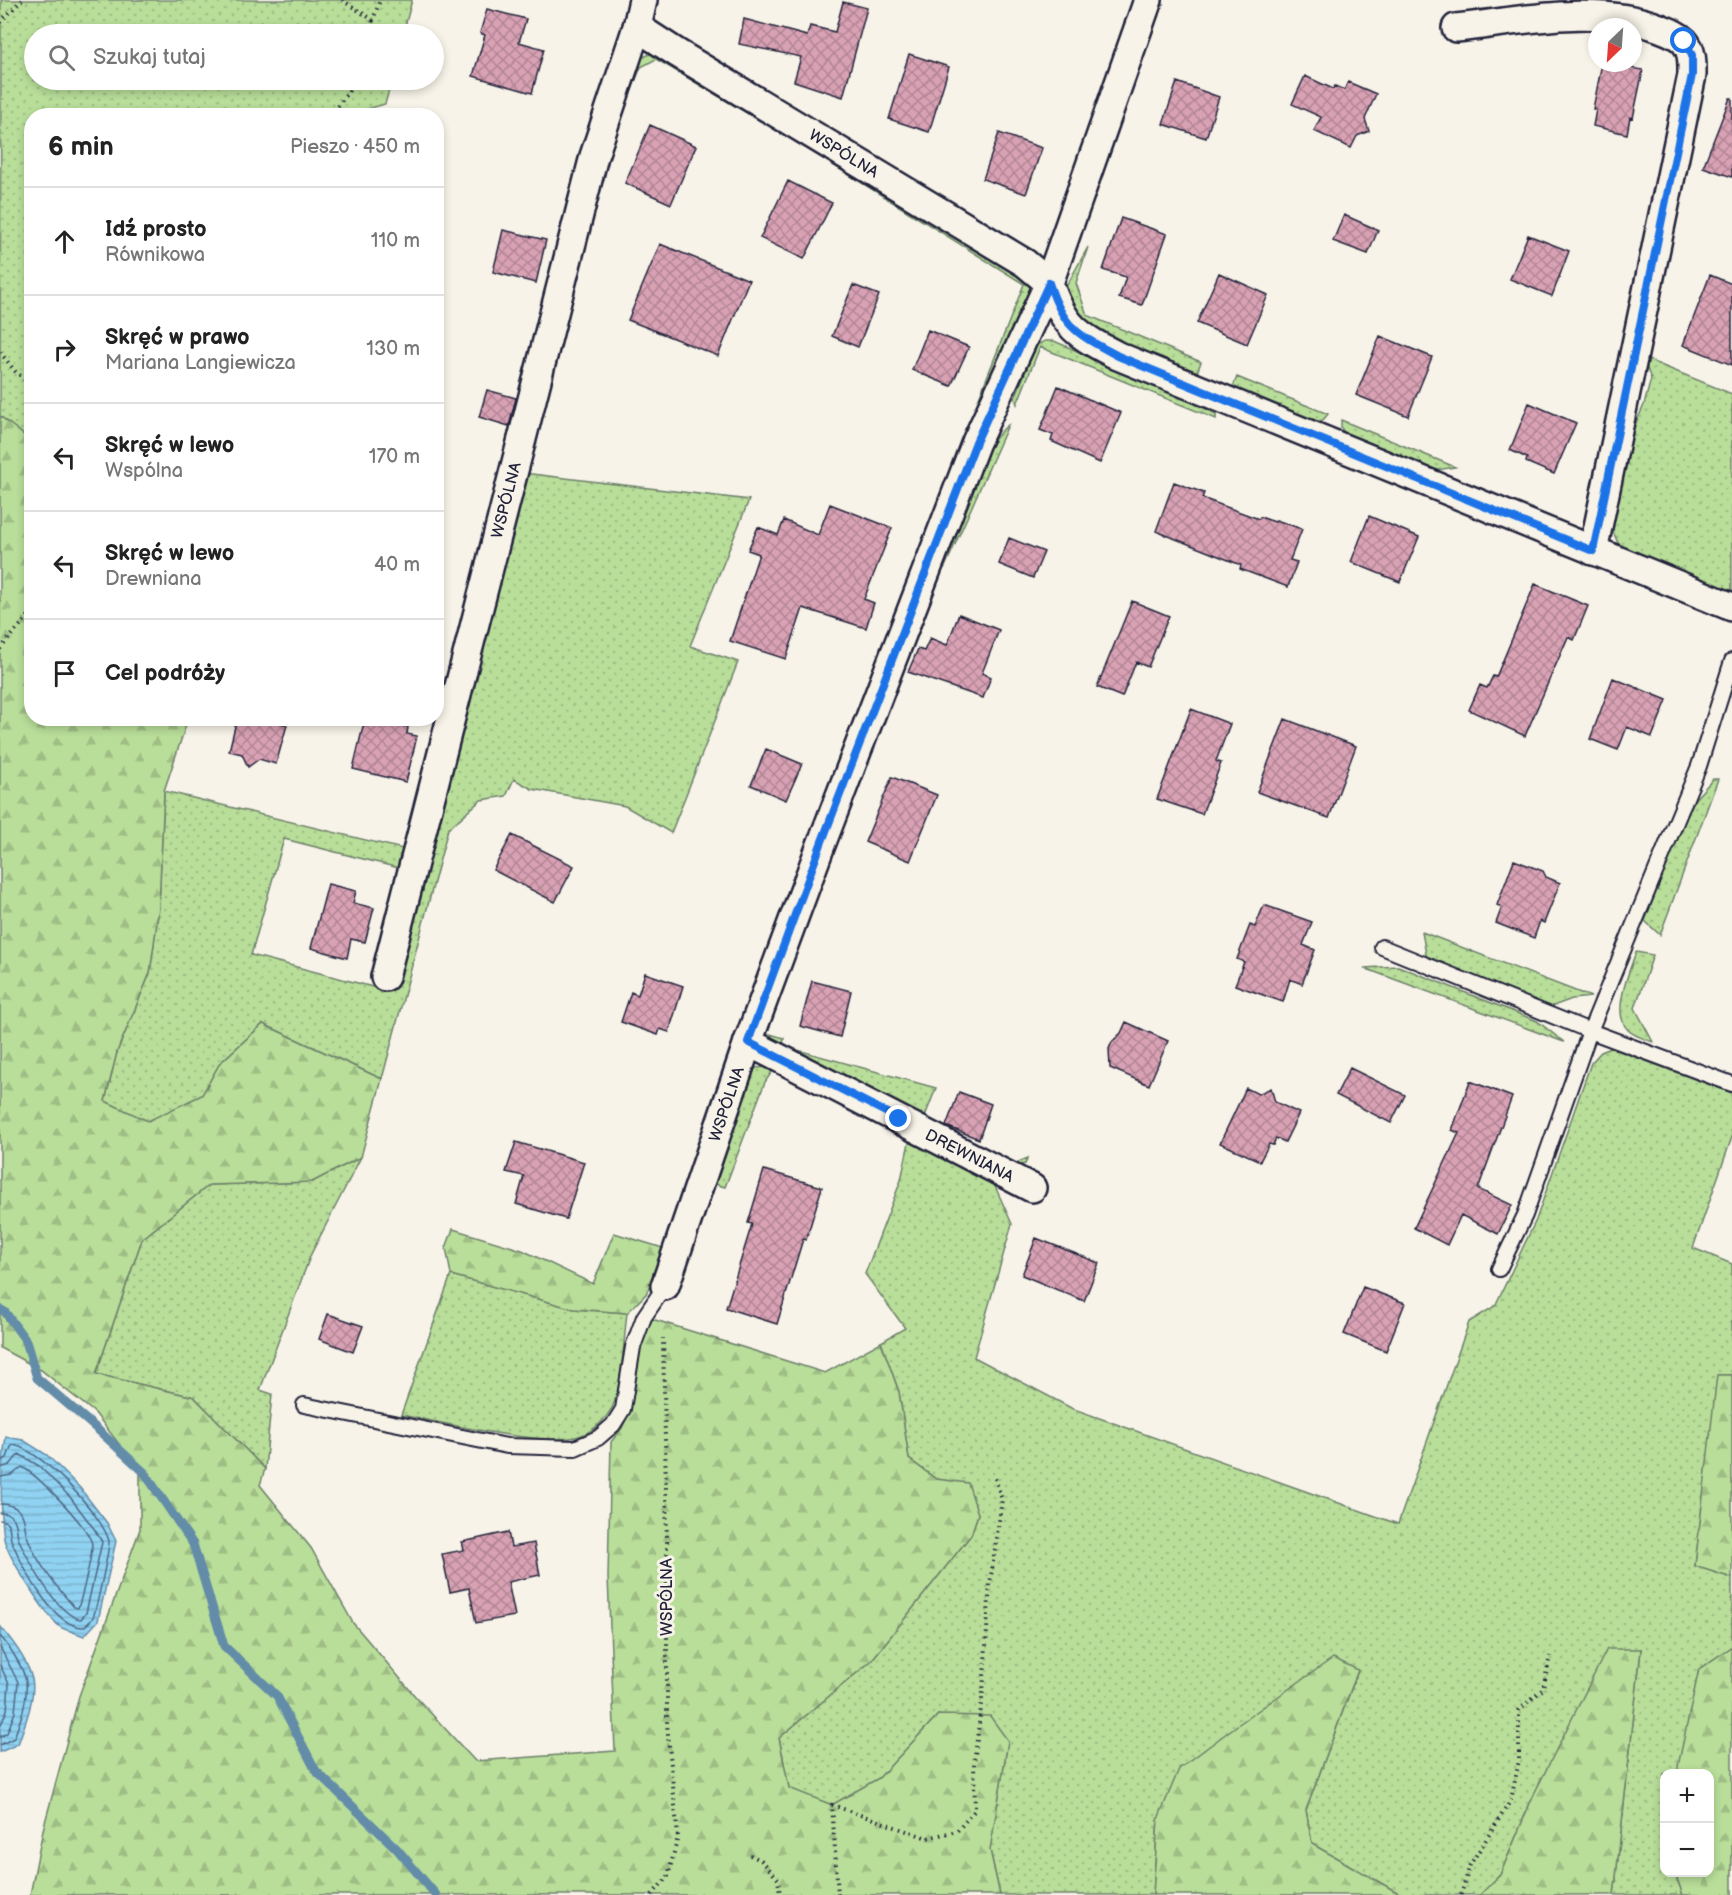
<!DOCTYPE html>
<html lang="pl">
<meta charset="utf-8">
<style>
body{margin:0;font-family:"Balsamiq Sans",sans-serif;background:#f6f6f6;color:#222}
.controls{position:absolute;right:18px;bottom:18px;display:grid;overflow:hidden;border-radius:12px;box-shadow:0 3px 9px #0003}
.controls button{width:54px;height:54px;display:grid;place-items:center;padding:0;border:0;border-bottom:2px solid #e0e0e0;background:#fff;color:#222;font:30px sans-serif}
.compass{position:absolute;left:1588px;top:18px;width:54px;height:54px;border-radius:50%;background:#fff;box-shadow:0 3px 9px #0003;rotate:205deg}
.stop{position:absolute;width:18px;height:18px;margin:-14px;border:4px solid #1a73e8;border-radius:50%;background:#fff}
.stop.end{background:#1a73e8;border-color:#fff;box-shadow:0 2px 6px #0008}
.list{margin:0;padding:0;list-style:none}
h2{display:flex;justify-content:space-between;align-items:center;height:78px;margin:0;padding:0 24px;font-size:26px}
h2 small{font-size:20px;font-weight:400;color:#767676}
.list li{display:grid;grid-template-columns:39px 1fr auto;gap:18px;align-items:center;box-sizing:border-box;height:108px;padding:0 24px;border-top:2px solid #e0e0e0}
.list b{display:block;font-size:22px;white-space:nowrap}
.list p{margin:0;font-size:20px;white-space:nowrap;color:#767676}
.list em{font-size:20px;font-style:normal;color:#767676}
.icon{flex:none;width:33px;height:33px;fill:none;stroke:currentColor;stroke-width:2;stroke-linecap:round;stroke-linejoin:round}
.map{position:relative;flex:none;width:1732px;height:1895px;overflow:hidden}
.search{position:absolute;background:#fff;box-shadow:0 3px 9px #0003;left:24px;top:24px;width:420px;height:66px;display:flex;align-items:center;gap:15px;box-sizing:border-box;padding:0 21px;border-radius:33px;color:#767676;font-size:22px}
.panel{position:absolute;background:#fff;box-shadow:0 3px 9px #0003;left:24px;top:108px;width:420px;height:618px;border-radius:24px}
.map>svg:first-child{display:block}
</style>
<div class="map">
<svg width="1732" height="1895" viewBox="0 0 1732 1895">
<defs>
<pattern id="grass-dots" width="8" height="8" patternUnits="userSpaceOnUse" patternTransform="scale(1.5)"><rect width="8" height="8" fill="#b8de99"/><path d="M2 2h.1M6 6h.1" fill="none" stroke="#9ebe85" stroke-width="1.8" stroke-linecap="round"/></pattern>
<pattern id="forest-firs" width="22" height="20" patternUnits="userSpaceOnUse" patternTransform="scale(1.5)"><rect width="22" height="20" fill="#b8de99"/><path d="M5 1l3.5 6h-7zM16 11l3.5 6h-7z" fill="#9ebe85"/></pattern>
<pattern id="water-rules" width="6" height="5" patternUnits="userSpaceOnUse" patternTransform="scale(1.5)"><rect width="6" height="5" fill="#90d2f2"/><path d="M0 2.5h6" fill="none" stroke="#7cb4d0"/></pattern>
<pattern id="building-cross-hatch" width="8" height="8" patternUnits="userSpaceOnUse" patternTransform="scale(1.5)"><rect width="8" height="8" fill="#d9a2b4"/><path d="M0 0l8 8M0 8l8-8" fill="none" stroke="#b08494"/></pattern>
</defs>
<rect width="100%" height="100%" fill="#f7f3e8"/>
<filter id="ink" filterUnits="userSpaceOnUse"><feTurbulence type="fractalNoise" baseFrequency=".0167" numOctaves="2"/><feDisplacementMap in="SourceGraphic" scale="12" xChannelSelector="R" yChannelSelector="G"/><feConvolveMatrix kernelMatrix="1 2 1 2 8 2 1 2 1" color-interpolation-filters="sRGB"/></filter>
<g filter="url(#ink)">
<path fill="url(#grass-dots)" stroke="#6d806a" stroke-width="1.5" d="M 1,0 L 412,0 L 403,34 L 34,34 L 34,80 L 392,80 L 385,104 L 354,113 L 352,115 L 32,116 L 31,441 L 0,416 Z
M 650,54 L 660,55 L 752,110 L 750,115 L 656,59 L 641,67 L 604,160 L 638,59 Z
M 810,145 L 1022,273 L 1033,285 L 1033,294 L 988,396 L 978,400 L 1024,284 L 804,147 Z
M 1088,247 L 1076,283 L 1087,315 L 1201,362 L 1196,375 L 1124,346 L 1094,330 L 1077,310 L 1066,287 Z
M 1045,341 L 1054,341 L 1166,389 L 1216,414 L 1216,419 L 1040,347 L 1017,404 L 1015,398 L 1036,345 Z
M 1643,358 L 1732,394 L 1732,595 L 1627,550 L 1618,543 L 1611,527 L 1622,470 L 1635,425 L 1644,405 L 1651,379 Z
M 1237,377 L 1328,414 L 1323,420 L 1314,422 L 1232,389 Z
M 1341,420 L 1455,467 L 1437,470 L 1419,467 L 1346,435 L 1341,428 Z
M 1008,425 L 945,567 L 942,557 C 955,527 984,441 1008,425 Z
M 523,473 L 749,500 L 690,646 L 738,662 L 671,833 L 625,806 L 532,789 L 514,779 L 506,796 L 481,800 L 448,829 L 382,1079 L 263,1024 L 220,1063 L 202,1095 L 148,1122 L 105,1101 L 117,1052 L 150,973 L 159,907 L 164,791 L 407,850 L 403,869 L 284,839 L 251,955 L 388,991 Z
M 1713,779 L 1718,779 L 1660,935 L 1645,921 L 1683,822 L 1695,799 Z
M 1422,932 L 1591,997 L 1572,999 L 1548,1008 L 1427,960 Z
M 1636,952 L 1653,955 L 1635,1008 L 1653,1042 C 1645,1039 1634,1036 1628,1030 C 1611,1013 1629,972 1636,952 Z
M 1398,966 L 1537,1021 L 1564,1042 L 1364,968 Z
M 770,1034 L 784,1038 L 783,1046 L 936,1088 L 924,1119 L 1016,1163 L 1028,1158 L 1025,1164 L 1013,1167 L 775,1043 Z
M 1611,1048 L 1732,1093 L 1732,1137 L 1693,1248 L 1732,1264 L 1732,1375 L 1718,1375 L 1695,1566 L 1732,1578 L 1732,1647 L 1699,1669 L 1678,1773 L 1664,1774 L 1664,1872 L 1675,1873 L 1683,1895 L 1614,1895 L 1641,1650 L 1533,1796 L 1500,1875 L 1480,1895 L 1402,1895 L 1312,1844 L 1306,1810 L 1358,1671 L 1333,1659 L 1158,1819 L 1153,1895 L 1000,1895 L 990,1850 L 1008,1741 L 938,1715 L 879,1778 L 832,1805 L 789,1789 L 779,1738 L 871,1661 L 971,1535 L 978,1514 L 967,1484 L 936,1479 L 909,1459 L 899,1392 L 881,1342 L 905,1328 L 865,1274 L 901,1180 L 911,1133 L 990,1175 L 1012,1224 L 974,1357 L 1071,1408 L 1398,1524 L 1469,1322 L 1495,1306 L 1536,1220 L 1591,1063 L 1601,1052 Z
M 767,1067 L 774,1069 L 765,1082 L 725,1187 L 709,1182 L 749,1073 L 756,1068 Z
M 361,1157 L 311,1254 L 260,1390 L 272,1394 L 265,1469 L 194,1397 L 96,1374 L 142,1239 L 209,1185 L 312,1182 Z
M 451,1275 L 574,1309 L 627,1313 C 624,1336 622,1388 612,1408 C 606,1419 595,1430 582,1435 C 549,1449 441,1422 401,1415 Z"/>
<path fill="url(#forest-firs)" stroke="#6d806a" stroke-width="1.5" d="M 0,416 L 31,441 L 32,718 L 188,719 L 164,791 L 159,907 L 150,973 L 117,1052 L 105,1101 L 148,1121 L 202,1095 L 220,1063 L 263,1024 L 382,1079 L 361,1157 L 312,1182 L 209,1185 L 142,1239 L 96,1374 L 194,1397 L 265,1469 L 260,1485 L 311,1548 L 353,1623 L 415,1696 L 475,1761 L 615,1751 L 608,1577 L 611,1442 L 622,1428 L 629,1413 L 640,1348 L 652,1319 L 825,1373 L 881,1342 L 899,1392 L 909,1459 L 936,1479 L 968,1483 L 978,1514 L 971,1535 L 871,1661 L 779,1738 L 789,1788 L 832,1805 L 879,1778 L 938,1715 L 990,1716 L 1008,1741 L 990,1850 L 1000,1895 L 30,1895 L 43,1830 L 79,1696 L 140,1529 L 140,1471 L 95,1413 L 41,1370 L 0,1348 Z
M 453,1229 L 522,1250 L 593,1284 L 614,1233 L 666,1249 L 646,1294 L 627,1313 L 574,1309 L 451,1275 L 446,1248 Z
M 1717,1375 L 1732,1375 L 1732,1578 L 1695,1566 Z
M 1732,1647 L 1732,1895 L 1683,1895 L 1675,1873 L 1710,1872 L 1710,1774 L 1678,1773 L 1678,1766 L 1699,1669 Z
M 1607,1649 L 1641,1649 L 1614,1895 L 1480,1895 L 1500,1875 L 1533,1796 Z
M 1333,1658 L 1358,1670 L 1306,1810 L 1312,1844 L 1402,1895 L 1153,1895 L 1158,1819 L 1179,1769 L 1236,1726 Z"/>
<path fill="url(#water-rules)" stroke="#648ca9" stroke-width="1.5" d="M 6,1437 L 23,1440 L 47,1455 L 80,1488 L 107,1523 L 116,1541 L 98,1621 L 84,1636 C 77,1633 69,1631 62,1628 C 47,1619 8,1556 4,1539 C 0,1505 0,1471 6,1437 Z
M 0,1626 C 11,1639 28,1662 32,1679 C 36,1697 24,1727 18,1744 L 0,1752 Z"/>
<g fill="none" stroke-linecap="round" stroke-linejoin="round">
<path stroke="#4e6884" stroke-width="1.5" d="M 0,1461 L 7,1458 L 11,1447 L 13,1445 C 40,1449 102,1514 109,1541 C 110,1546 96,1611 93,1617 C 91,1621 86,1625 84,1627 C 53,1628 23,1567 12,1542 C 9,1536 11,1529 8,1524 C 6,1520 4,1521 0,1520
M 0,1468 L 10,1465 L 19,1454 L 39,1466 L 70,1497 L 95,1530 L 102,1542 L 86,1613 L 81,1619 C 58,1617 29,1561 19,1540 C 16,1533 18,1524 13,1518 C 9,1513 5,1513 0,1513
M 0,1477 L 12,1475 L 22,1467 C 37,1474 91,1529 92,1545 C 93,1552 81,1600 78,1608 L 74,1607 C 55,1585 37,1563 27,1536 C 24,1528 26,1520 21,1513 C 16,1506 8,1504 0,1504
M 0,1636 C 9,1646 24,1668 26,1682 C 28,1701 20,1721 14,1738 L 0,1745
M 0,1647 L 18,1682 L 15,1712 L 7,1733 L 0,1737
M 0,1665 L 9,1684 L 7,1710 L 0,1727"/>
<path stroke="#648ca9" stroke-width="9" d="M 0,1309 L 5,1312 L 26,1341 L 37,1378 L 97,1429 L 144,1472 L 193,1544 L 224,1646 L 277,1696 L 316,1771 L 397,1849 L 436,1895"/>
</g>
<path fill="url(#building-cross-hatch)" stroke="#22223b" stroke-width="1.5" d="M 843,2 L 867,8 L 843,97 L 794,81 L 801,57 L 739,44 L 744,19 L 807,36 L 810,26 L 835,32 Z
M 487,9 L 526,19 L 519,42 L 544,49 L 532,93 L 473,76 L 485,35 L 480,33 Z
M 909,54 L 949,67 L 929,132 L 889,119 Z
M 1602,63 L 1643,70 L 1633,118 L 1630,117 L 1627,134 L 1593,126 L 1596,110 L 1593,109 Z
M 1305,76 L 1333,89 L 1335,86 L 1344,90 L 1348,82 L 1376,94 L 1365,119 L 1369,131 L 1357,136 L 1351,148 L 1314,131 L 1321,117 L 1292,104 Z
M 1177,82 L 1219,97 L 1206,138 L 1163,124 Z
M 1730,98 L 1732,98 L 1732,177 L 1703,167 Z
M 650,125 L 696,146 L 671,204 L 625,183 Z
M 999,133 L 1042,148 L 1026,194 L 983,179 Z
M 788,181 L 832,203 L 804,259 L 760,238 Z
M 1344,215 L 1378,230 L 1368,254 L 1333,241 Z
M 1121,218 L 1167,234 L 1142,305 L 1119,298 L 1126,277 L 1103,270 Z
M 503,230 L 546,240 L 536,283 L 493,272 Z
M 1528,235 L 1569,251 L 1552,296 L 1510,279 Z
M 660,244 L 749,280 L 718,356 L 628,320 Z
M 1219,273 L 1268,295 L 1247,344 L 1197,323 Z
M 1710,275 L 1732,284 L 1732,365 L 1683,345 Z
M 853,285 L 879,295 L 858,347 L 832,336 Z
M 928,330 L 969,347 L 951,386 L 912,370 Z
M 1380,336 L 1432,357 L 1408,416 L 1356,395 Z
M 1058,386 L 1121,413 L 1100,463 L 1051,441 L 1053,435 L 1040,430 Z
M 487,390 L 516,398 L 509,426 L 479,417 Z
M 1529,403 L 1576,423 L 1554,474 L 1526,462 L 1527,458 L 1510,450 Z
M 1174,482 L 1204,493 L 1202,498 L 1259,519 L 1260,517 L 1275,522 L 1276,520 L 1302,529 L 1290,560 L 1297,562 L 1288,587 L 1240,569 L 1241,565 L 1156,531 Z
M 830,504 L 892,528 L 864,599 L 874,603 L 866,628 L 803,608 L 786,659 L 730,641 L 759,554 L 748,550 L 758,527 L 778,535 L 784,520 L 818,535 Z
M 1369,516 L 1419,537 L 1400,582 L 1351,562 Z
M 1009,538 L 1044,552 L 1033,578 L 999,564 Z
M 1535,584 L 1588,606 L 1574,640 L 1568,637 L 1525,736 L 1469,710 L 1480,685 L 1487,688 L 1493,676 L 1496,677 Z
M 1132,601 L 1169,616 L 1148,667 L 1136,662 L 1122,697 L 1097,687 Z
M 959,614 L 999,630 L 982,673 L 991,677 L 983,698 L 908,672 L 918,649 L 924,651 L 930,638 L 947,645 Z
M 1613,678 L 1667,700 L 1652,737 L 1627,727 L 1618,750 L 1590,739 Z
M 1191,709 L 1230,724 L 1216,761 L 1221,763 L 1202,814 L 1157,799 Z
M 237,718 L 267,718 L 287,725 L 276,764 L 259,759 L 248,767 L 242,754 L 229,751 Z
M 365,718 L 376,718 L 408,727 L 407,734 L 417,736 L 406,782 L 353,769 Z
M 1285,719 L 1356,746 L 1329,818 L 1257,792 Z
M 766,749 L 802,764 L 786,800 L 751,785 Z
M 892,777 L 937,795 L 910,861 L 865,842 Z
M 512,835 L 574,866 L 555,902 L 493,870 Z
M 1514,860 L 1543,871 L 1546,877 L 1560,883 L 1544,923 L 1540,921 L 1534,938 L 1496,923 L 1502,907 L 1497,905 Z
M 328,884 L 356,891 L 353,903 L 374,908 L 365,942 L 351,939 L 347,958 L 311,948 Z
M 1264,905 L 1312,922 L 1303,945 L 1315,950 L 1302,984 L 1290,979 L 1283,1002 L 1235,985 L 1244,962 L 1237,959 L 1250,925 L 1255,927 Z
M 645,973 L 683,986 L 669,1032 L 660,1029 L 658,1035 L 621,1022 L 631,992 L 638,995 Z
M 812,981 L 851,991 L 840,1037 L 800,1026 Z
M 1126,1022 L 1168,1041 L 1149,1085 L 1110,1068 L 1109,1049 L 1112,1042 L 1121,1033 Z
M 1350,1068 L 1405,1095 L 1391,1123 L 1336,1095 Z
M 1470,1081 L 1512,1097 L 1478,1189 L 1512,1205 L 1498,1234 L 1461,1215 L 1447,1245 L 1414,1228 L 1459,1133 L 1452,1130 Z
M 1246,1088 L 1258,1094 L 1271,1088 L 1275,1102 L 1299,1113 L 1285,1142 L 1276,1138 L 1273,1145 L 1269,1144 L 1260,1161 L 1220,1143 Z
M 959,1092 L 991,1104 L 979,1139 L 946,1126 Z
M 516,1142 L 584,1162 L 566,1219 L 516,1204 L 524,1176 L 506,1172 Z
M 764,1170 L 822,1187 L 806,1240 L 803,1239 L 777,1324 L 726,1308 L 752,1224 L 748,1223 Z
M 1036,1238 L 1099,1263 L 1084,1301 L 1022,1275 Z
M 1363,1287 L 1405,1303 L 1386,1351 L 1344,1334 Z
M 328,1314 L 363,1326 L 353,1352 L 319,1339 Z
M 508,1532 L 511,1547 L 534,1543 L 540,1575 L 508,1582 L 515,1616 L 476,1623 L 469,1588 L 450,1592 L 442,1554 L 464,1550 L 462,1542 Z"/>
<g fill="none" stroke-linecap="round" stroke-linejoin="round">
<defs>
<path id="lane" d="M 436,698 L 457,702
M 1382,947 L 1590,1031 L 1732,1084
M 1499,1269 L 1525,1215 L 1590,1031 L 1699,766 L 1732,661
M 304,1405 L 507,1446 L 575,1448 L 598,1438 L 613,1425 L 623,1409 L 633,1347 L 644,1317 L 665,1286"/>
<g id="street">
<path id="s1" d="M 643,0 L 637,27 L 677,53 L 1025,263 L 1049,283"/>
<path d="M 1456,28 C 1522,21 1595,3 1660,28 C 1668,31 1677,34 1684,41 C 1693,51 1692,63 1692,75 L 1593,551"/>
<path d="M 1049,283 C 1064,328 1078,335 1118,356 L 1732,607"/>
<path id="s2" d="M 385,977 L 594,156 L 637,27"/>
<path id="s3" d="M 748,1042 L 1032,1188"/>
<path id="s4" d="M 665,1286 L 748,1042 L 821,845 L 976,442 L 1049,283 L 1148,0"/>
</g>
</defs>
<use href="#lane" stroke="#22223b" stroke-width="18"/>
<use href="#street" stroke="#22223b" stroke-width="32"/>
<path stroke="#22223b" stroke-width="4" stroke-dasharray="1.5 4.5" stroke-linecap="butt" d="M 342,0 L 373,20 L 380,0
M 0,22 L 22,0
M 369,34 L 373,20
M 331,116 L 351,88 L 354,80
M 0,352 L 15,371 L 32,386
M 0,649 L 32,612
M 750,1855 L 761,1860 L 778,1879 L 780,1895
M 652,1895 L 668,1876 L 678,1837 L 667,1724 L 667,1542 L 663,1338
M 838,1895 L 832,1805 L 927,1838 L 957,1831 L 975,1810 L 974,1763 L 983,1692 L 990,1583 L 1002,1500 L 995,1478
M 1461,1895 L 1470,1865 L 1511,1800 L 1519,1760 L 1519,1710 L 1543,1689 L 1550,1656"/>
<use href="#lane" stroke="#f7f3e8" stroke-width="14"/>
<use href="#street" stroke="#f7f3e8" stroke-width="27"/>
</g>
</g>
<g fill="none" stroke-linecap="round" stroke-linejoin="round" filter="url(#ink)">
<path stroke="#1a73e8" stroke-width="8" d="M 899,1119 L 748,1042 L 821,844 L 976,442 L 1049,283 C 1064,329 1077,334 1118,356 L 1593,551 L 1692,75 L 1692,55 L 1684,41"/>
</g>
<g text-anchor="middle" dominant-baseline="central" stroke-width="6" stroke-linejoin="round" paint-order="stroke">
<g font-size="16" fill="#22223b" stroke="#f7f3e8">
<text stroke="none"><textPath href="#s1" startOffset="270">WSPÓLNA</textPath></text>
<text stroke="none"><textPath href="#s2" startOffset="492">WSPÓLNA</textPath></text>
<text stroke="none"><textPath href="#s4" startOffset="192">WSPÓLNA</textPath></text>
<text stroke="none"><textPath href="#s3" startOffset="249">DREWNIANA</textPath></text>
<text transform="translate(667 1597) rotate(-90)">WSPÓLNA</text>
</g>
</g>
</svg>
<div class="controls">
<button>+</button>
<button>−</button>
</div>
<svg class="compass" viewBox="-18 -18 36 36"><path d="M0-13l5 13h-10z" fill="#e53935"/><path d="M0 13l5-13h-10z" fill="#767676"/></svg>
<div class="stop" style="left:1684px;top:41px"></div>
<div class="stop end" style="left:899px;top:1119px"></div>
<div class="search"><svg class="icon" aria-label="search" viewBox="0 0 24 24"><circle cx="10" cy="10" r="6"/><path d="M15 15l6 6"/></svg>Szukaj tutaj</div>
<section class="panel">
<h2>6 min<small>Pieszo · 450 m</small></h2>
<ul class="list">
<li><svg class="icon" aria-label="ahead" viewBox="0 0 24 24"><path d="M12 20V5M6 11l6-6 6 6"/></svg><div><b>Idź prosto</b><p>Równikowa</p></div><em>110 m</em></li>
<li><svg class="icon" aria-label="right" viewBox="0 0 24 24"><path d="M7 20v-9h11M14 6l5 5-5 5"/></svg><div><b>Skręć w prawo</b><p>Mariana Langiewicza</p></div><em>130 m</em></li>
<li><svg class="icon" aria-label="left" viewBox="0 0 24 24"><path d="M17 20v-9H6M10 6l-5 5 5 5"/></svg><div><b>Skręć w lewo</b><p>Wspólna</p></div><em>170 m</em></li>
<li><svg class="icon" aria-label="left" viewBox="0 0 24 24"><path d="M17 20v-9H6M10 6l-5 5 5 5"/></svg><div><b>Skręć w lewo</b><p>Drewniana</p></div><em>40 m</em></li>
<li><svg class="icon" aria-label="arrive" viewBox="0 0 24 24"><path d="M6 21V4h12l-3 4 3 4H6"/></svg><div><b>Cel podróży</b></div></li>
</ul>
</section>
</div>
